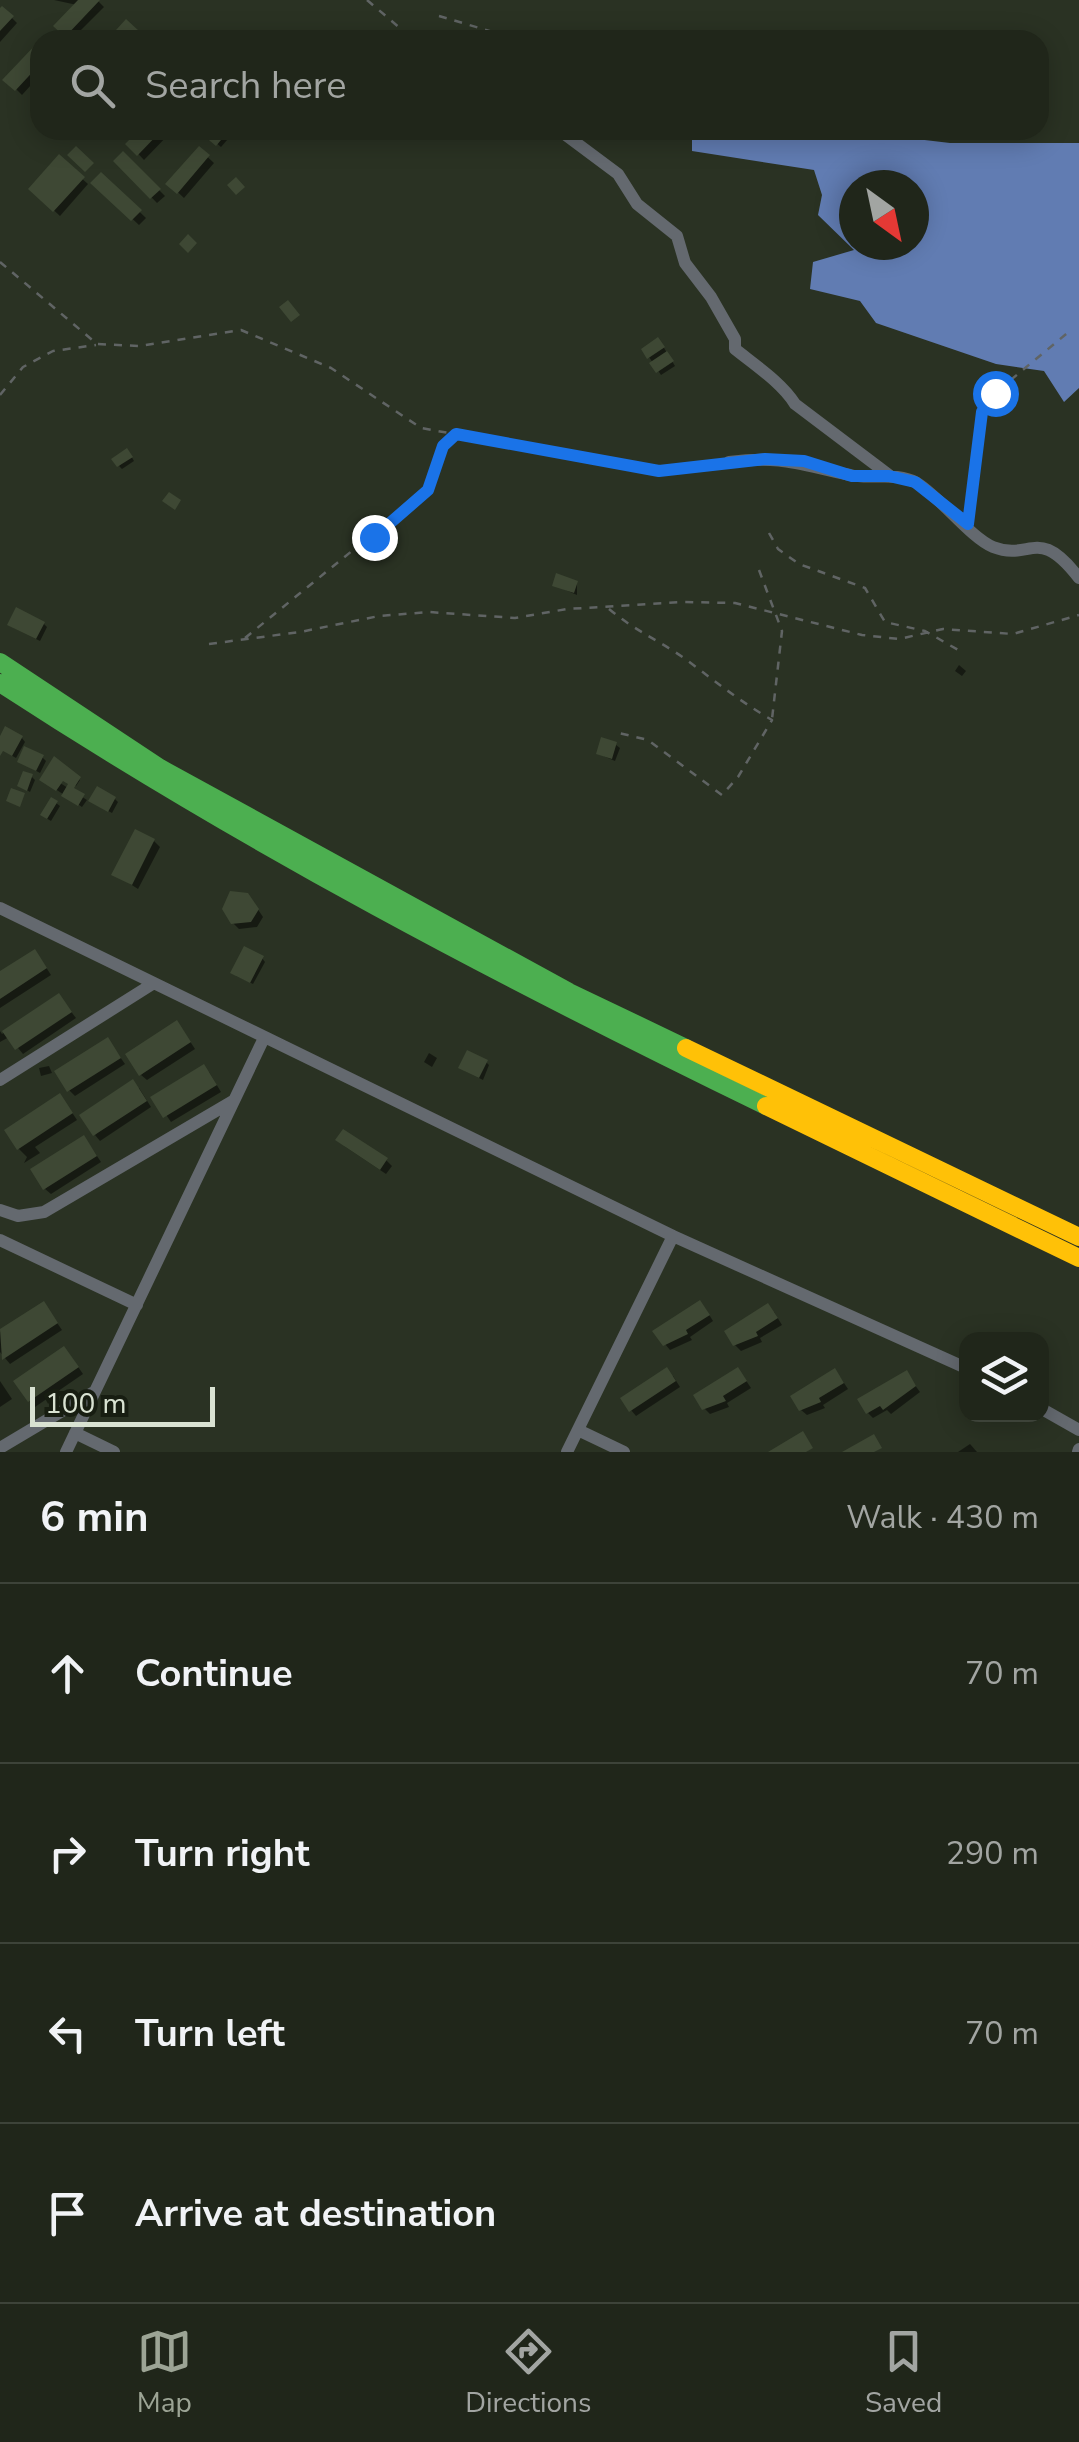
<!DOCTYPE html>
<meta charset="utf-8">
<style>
body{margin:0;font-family:"Nunito Sans",sans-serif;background:#2d3227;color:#f1f3f6}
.controls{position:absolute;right:30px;bottom:30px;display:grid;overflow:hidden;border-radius:20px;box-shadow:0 5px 25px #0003}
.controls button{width:90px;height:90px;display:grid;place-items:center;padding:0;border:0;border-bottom:2px solid #3d4339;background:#20261a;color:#f1f3f6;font:50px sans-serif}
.compass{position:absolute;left:839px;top:170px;width:90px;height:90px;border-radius:50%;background:#20261a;box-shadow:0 5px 25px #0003;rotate:147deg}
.scale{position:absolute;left:30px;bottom:25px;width:185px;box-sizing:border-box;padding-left:10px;border:5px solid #d9e2d2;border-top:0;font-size:28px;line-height:35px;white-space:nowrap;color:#d9e2d2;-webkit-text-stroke:8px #171d11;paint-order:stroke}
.stop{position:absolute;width:30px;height:30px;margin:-22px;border:8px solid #1a73e8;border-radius:50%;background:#fff}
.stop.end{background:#1a73e8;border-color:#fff;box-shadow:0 2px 10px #0008}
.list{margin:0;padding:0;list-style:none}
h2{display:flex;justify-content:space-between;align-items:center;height:130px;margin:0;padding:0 40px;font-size:42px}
h2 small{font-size:32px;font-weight:400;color:#a2a5a2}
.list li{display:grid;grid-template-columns:65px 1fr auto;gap:30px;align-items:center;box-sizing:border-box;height:180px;padding:0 40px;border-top:2px solid #3d4339}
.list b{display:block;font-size:38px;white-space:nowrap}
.list em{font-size:32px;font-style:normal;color:#a2a5a2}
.icon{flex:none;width:55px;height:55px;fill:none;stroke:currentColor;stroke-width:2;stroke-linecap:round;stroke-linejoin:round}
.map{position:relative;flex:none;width:1079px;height:1452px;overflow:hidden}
.search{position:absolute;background:#20261a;box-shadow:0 5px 25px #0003;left:30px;right:30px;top:30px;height:110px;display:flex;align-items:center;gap:25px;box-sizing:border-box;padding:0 35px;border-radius:30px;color:#a2a5a2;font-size:38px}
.sheet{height:850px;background:#20261a}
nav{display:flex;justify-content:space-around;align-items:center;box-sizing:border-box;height:140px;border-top:2px solid #3d4339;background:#20261a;font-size:28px;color:#a2a5a2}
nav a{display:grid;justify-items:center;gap:5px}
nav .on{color:#9ca495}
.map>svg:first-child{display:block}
</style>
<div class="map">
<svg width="1079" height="1452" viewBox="0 0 1079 1452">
<rect width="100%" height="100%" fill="#2a3223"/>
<path fill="#617cb2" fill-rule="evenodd" d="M 692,130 L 840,130 L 950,143 L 1079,143 L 1079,388 L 1064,402 L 1044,371 L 996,364 L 876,323 L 860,301 L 810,289 L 813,262 L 854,250 L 818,215 L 822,195 L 814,170 L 692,151 ZM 854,185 L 914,185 L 914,245 L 854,245 Z"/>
<path fill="#0007" d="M 54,0 L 97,0 L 104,7 L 71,40 L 56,26 L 77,5 Z
M 3,9 L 17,23 L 0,42 L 0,12 Z
M 40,44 L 40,75 L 22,95 L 6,79 Z
M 142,130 L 173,130 L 144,160 L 129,144 Z
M 201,130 L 217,130 L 228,139 L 221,147 Z
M 199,149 L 214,163 L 184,198 L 169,184 Z
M 123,154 L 165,196 L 157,203 L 116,161 Z
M 59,158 L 88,184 L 60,216 L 31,189 Z
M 101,175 L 146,218 L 139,225 L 94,183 Z
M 661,343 L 675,366 L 661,375 L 649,357 Z
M 130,454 L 134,461 L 122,469 L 119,466 Z
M 577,583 L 577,595 L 554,585 Z
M 44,624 L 47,627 L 40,641 L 14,628 Z
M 959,665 L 966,671 L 962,676 L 955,671 Z
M 22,738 L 25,742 L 16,758 L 0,749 L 0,741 Z
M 616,745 L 620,748 L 615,761 L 599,754 Z
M 42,757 L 46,761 L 40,773 L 20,762 Z
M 55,760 L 80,780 L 76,786 L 59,777 L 57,781 L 87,800 L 82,807 L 42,780 Z
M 32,777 L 35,780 L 30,792 L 20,786 Z
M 115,799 L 118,802 L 112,813 L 95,804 Z
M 52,800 L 60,806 L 51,821 L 46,818 Z
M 154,841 L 160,847 L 138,889 L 115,874 Z
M 253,902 L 263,917 L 257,927 L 239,929 L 233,923 Z
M 40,958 L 51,975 L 0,1008 L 0,974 Z
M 262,958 L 265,962 L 253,984 L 236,976 Z
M 59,996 L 76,1018 L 23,1054 L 9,1037 L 0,1042 L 0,1031 L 2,1034 Z
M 182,1029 L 195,1049 L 147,1080 L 141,1075 Z
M 108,1040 L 125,1064 L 75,1096 L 69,1090 Z
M 429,1053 L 437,1058 L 432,1067 L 424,1062 Z
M 486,1062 L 489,1065 L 483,1080 L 465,1071 Z
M 49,1066 L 52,1073 L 41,1076 L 39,1068 Z
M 209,1072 L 221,1092 L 171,1122 L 154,1097 Z
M 139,1088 L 151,1107 L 100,1141 L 95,1135 Z
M 65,1102 L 77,1120 L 35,1147 L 40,1153 L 24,1163 L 27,1157 L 18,1148 Z
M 89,1144 L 101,1162 L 51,1194 L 45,1189 Z
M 344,1146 L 386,1160 L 392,1166 L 386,1174 Z
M 44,1304 L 62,1330 L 10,1364 L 0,1352 L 0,1332 Z
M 705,1308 L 713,1321 L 690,1337 L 692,1340 L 670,1350 L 665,1344 Z
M 774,1312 L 782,1325 L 760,1338 L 762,1342 L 741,1351 L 735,1345 Z
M 70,1355 L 83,1374 L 35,1407 L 17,1382 Z
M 906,1373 L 920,1392 L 891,1414 L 887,1410 L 873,1418 L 868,1413 Z
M 673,1376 L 680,1387 L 636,1416 L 631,1410 Z
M 743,1376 L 751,1388 L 727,1403 L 729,1407 L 710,1414 L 704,1408 Z
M 840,1377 L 848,1389 L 823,1405 L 825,1408 L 807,1415 L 801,1410 Z
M 0,1381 L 12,1399 L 0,1407 Z
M 970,1444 L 977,1452 L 958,1452 Z"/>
<path fill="#3e4834" d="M 78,0 L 100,0 L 65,37 L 53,26 Z
M 2,6 L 14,16 L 0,31 L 0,8 Z
M 126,19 L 139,31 L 130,40 L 107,40 Z
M 40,40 L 40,64 L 15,91 L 2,80 Z
M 139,130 L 162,130 L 137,156 L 125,144 Z
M 197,130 L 221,130 L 226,134 L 216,146 Z
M 76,146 L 94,163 L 85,172 L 67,155 Z
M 199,146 L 210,155 L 177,194 L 165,184 Z
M 123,151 L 161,189 L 150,199 L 113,161 Z
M 59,154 L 85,177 L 53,212 L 28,189 Z
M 101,172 L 142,210 L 131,221 L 90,183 Z
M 236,177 L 245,187 L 236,195 L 227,185 Z
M 188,234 L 197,243 L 188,253 L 179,244 Z
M 288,300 L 300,315 L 291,322 L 279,307 Z
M 658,337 L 665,347 L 647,359 L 641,349 Z
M 667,351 L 674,361 L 656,373 L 649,363 Z
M 127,448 L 133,457 L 117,467 L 111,459 Z
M 169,492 L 181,500 L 175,510 L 162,501 Z
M 556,573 L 578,581 L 574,593 L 552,586 Z
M 16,607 L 45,622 L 36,639 L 7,625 Z
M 5,726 L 23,736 L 12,756 L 3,751 L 0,756 L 0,736 Z
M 601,737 L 617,742 L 612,759 L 596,754 Z
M 24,746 L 44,755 L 36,771 L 17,762 Z
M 54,756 L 81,777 L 74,788 L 85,794 L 78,806 L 61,796 L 68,784 L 63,781 L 56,791 L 39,780 Z
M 23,771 L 33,774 L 27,791 L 17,786 Z
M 97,786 L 116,797 L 108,812 L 88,801 Z
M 11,788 L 25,793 L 20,807 L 6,801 Z
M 51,797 L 58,801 L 47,819 L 40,815 Z
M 135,829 L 155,839 L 132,885 L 111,875 Z
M 230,891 L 248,893 L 259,909 L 251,922 L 231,924 L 222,909 Z
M 244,946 L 264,956 L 250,983 L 230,973 Z
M 35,949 L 47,968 L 0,999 L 0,971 Z
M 59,993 L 72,1012 L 15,1050 L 2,1031 Z
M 177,1020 L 191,1042 L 139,1076 L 125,1054 Z
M 108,1037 L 121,1058 L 67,1092 L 54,1071 Z
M 467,1050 L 488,1060 L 479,1078 L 458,1068 Z
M 204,1064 L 217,1085 L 163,1118 L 150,1097 Z
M 133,1079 L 147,1101 L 93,1136 L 79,1115 Z
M 60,1093 L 73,1113 L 17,1150 L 4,1130 Z
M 343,1129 L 388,1158 L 380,1170 L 335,1140 Z
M 84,1135 L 97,1156 L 43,1190 L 30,1169 Z
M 700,1300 L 710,1315 L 686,1330 L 688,1334 L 663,1346 L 652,1331 Z
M 44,1301 L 58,1323 L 2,1360 L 0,1329 Z
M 768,1303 L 778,1318 L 756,1332 L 758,1336 L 733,1346 L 724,1331 Z
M 64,1346 L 79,1367 L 28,1402 L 13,1381 Z
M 667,1367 L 676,1381 L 629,1412 L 620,1398 Z
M 738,1367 L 747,1381 L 723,1396 L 726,1401 L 702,1410 L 693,1395 Z
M 835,1368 L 844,1383 L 819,1398 L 821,1402 L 799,1411 L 790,1396 Z
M 907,1370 L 916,1386 L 883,1410 L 880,1406 L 866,1414 L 857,1399 Z
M 803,1431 L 813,1448 L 806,1452 L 768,1452 Z
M 874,1434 L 882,1448 L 874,1452 L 842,1452 Z"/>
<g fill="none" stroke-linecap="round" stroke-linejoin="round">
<path stroke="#606464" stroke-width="2.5" stroke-dasharray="8 8" stroke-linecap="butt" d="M 367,0 L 414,40
M 439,16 L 520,40
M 0,262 L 97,344 L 139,346 L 241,330 L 331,368 L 421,428 L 659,471 L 718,464
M 0,395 L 23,367 L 53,351 L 96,345
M 968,512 L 983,412 L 995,393 L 1071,330
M 769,533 L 778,549 L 799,564 L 865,588 L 885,622 L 925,631 L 960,651
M 759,570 L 782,631 L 772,719
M 609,609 C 638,633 661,641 688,661 C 716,682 741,702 772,720 L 738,777 L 722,795 L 648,740 L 619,733
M 245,638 L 428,489 L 443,447 L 454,436
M 209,644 L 300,632 L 379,616 L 429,612 L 515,618 L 567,609 L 683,602 L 735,603 L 862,635 L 899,639 L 943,629 L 1013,634 L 1079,615"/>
<path stroke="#64696f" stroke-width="12" d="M 559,130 L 618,174 L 637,204 L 677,236 L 685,263 L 711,297 L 735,339 L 735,349 C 755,365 782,383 795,404 L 889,475
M 729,462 C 783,455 800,465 850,475 C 871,480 896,471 917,483 C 941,498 971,538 993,547 C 1032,562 1037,524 1079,578
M 0,908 L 673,1236 L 966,1368
M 0,1080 L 154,983
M 0,1210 L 18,1216 L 44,1212 L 233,1101
M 0,1240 L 137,1305
M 1042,1409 L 1079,1430
M 578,1430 L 624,1452
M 75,1433 L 114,1452
M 0,1448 L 94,1392
M 66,1452 L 264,1038
M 567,1452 L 673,1236
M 1078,1452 L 1079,1449"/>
<path stroke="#4caf50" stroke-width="18" d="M 0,662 L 160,768 L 569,992 L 686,1048
M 0,683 C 248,845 501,977 766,1106"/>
<path stroke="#ffc107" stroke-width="18" d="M 686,1048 L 1079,1237
M 766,1106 L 1079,1258"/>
</g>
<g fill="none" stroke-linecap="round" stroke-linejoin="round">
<path stroke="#1a73e8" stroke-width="12" d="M 374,537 L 428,490 L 443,446 L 456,434 L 659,471 L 765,459 L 804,461 L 852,476 L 889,476 L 915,482 L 968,524 L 982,412 L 995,393"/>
</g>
</svg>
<div class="controls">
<button><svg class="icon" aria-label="layers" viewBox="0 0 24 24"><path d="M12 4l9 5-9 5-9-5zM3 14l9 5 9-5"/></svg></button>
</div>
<svg class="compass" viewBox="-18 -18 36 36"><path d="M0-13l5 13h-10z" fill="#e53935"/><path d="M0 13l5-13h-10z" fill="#a2a5a2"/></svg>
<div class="scale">100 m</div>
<div class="stop" style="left:995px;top:393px"></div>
<div class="stop end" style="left:374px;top:537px"></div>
<div class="search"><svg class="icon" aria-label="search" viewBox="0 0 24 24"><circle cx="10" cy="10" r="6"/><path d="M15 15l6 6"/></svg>Search here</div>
</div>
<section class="sheet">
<h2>6 min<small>Walk · 430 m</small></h2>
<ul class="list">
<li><svg class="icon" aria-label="ahead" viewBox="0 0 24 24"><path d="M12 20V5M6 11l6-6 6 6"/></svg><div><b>Continue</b></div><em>70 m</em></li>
<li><svg class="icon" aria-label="right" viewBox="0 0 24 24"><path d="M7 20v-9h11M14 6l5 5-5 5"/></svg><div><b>Turn right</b></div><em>290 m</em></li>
<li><svg class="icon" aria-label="left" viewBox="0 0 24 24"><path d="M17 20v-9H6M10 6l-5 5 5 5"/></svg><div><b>Turn left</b></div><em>70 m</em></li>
<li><svg class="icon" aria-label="arrive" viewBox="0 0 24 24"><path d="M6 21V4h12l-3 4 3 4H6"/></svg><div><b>Arrive at destination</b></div></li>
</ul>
</section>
<nav>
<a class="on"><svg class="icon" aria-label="map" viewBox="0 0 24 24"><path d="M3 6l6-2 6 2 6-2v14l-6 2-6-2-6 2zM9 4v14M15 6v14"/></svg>Map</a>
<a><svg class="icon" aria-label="directions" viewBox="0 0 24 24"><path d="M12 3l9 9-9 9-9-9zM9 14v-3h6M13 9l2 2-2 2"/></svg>Directions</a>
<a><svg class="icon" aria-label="saved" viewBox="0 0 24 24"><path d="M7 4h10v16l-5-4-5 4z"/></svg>Saved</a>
</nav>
